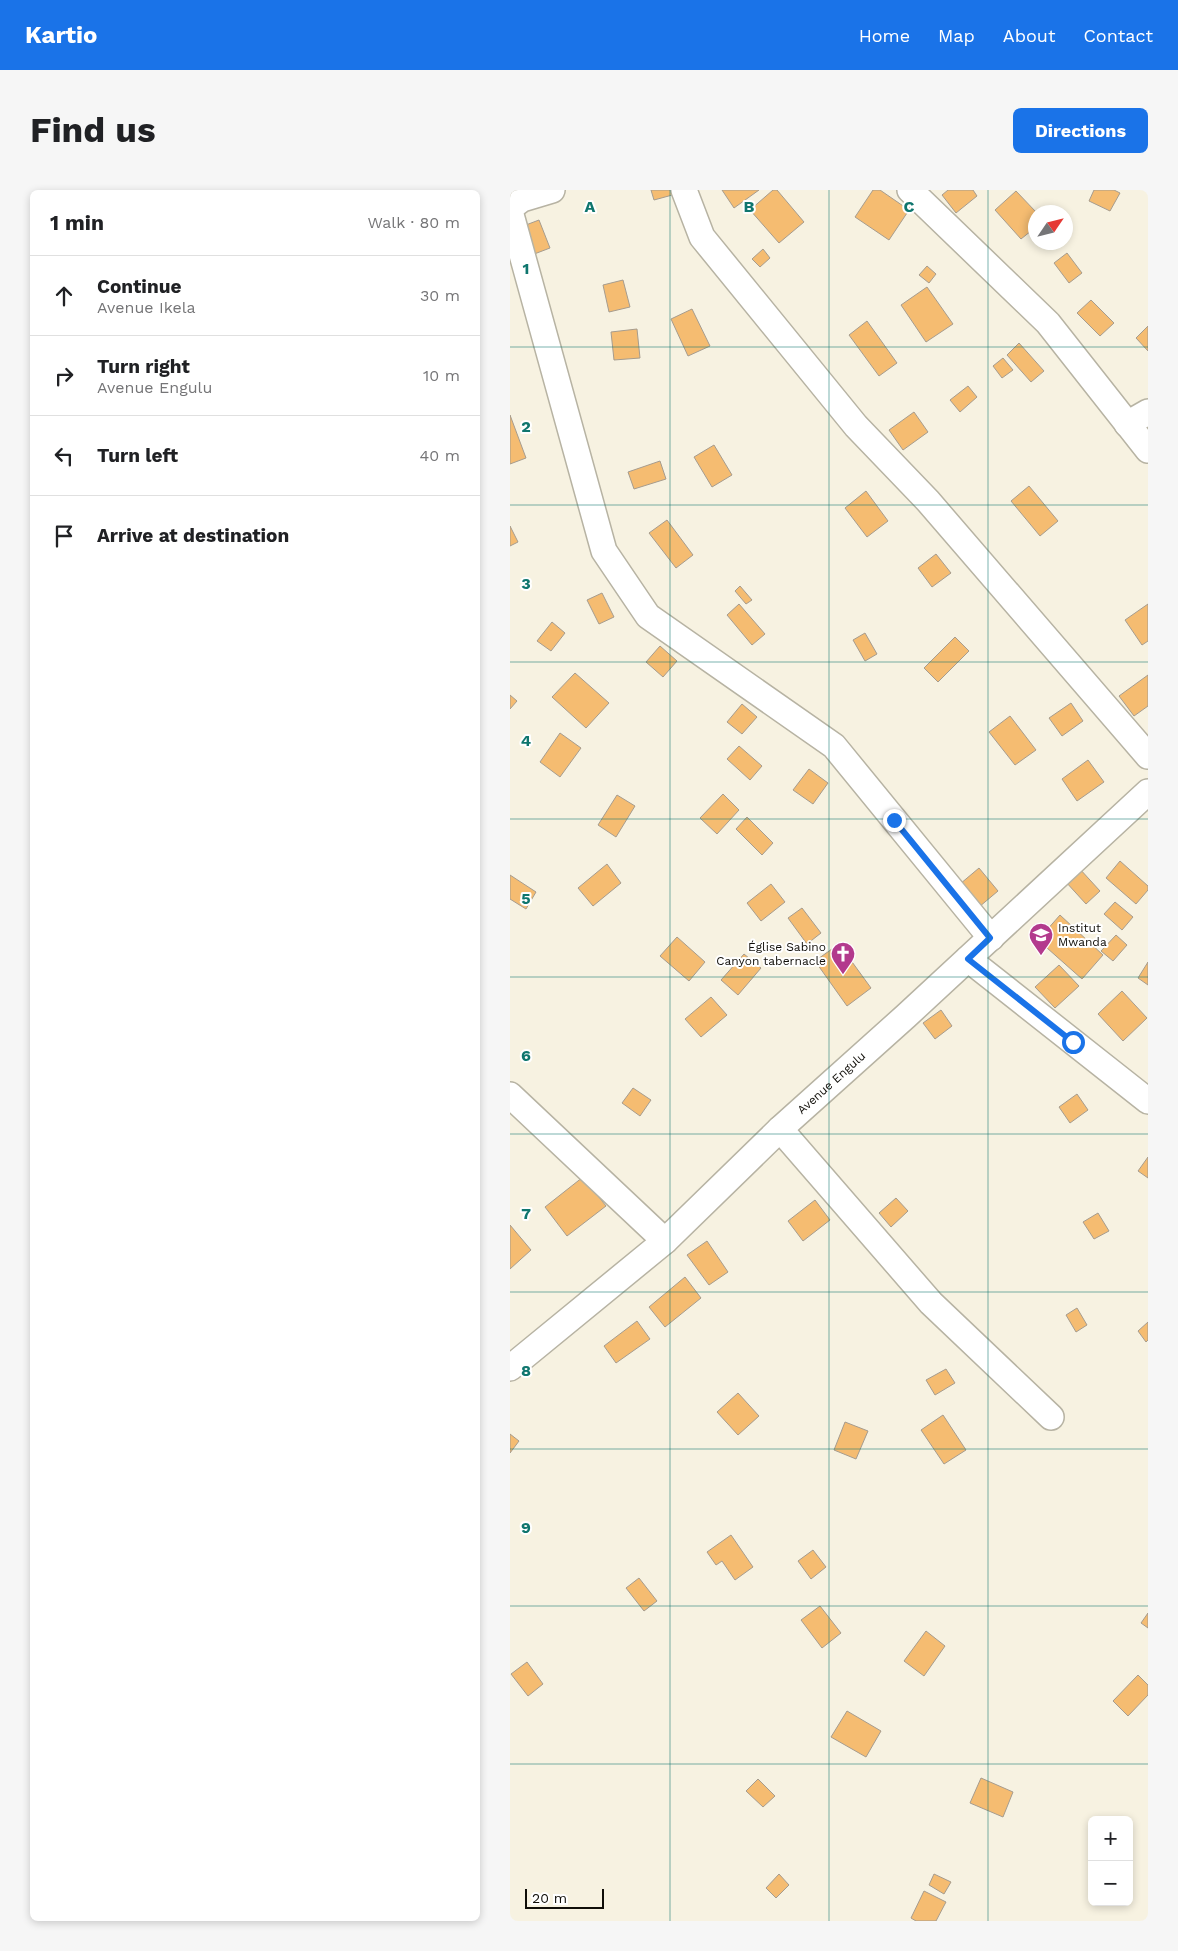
<!DOCTYPE html>
<meta charset="utf-8">
<style>
body{margin:0;font-family:"Work Sans",sans-serif;background:#f6f6f6;color:#202124}
.controls{position:absolute;right:15px;bottom:15px;display:grid;overflow:hidden;border-radius:8px;box-shadow:0 2px 8px #0003}
.controls button{width:45px;height:45px;display:grid;place-items:center;padding:0;border:0;border-bottom:1px solid #e0e0e0;background:#fff;color:#202124;font:25px sans-serif}
.compass{position:absolute;left:518px;top:15px;width:45px;height:45px;border-radius:50%;background:#fff;box-shadow:0 2px 8px #0003;rotate:55deg}
.scale{position:absolute;left:15px;bottom:12px;width:79px;box-sizing:border-box;padding-left:5px;border:2px solid #100e09;border-top:0;font-size:14px;line-height:18px;white-space:nowrap;color:#100e09;-webkit-text-stroke:4px #fff;paint-order:stroke}
.stop{position:absolute;width:15px;height:15px;margin:-11px;border:4px solid #1a73e8;border-radius:50%;background:#fff}
.stop.end{background:#1a73e8;border-color:#fff;box-shadow:0 1px 5px #0008}
.list{margin:0;padding:0;list-style:none}
h2{display:flex;justify-content:space-between;align-items:center;height:65px;margin:0;padding:0 20px;font-size:21px}
h2 small{font-size:16px;font-weight:400;color:#757577}
.list li{display:grid;grid-template-columns:32px 1fr auto;gap:15px;align-items:center;box-sizing:border-box;height:80px;padding:0 20px;border-top:1px solid #e0e0e0}
.list b{display:block;font-size:19px;white-space:nowrap}
.list p{margin:0;font-size:16px;white-space:nowrap;color:#757577}
.list em{font-size:16px;font-style:normal;color:#757577}
.icon{flex:none;width:28px;height:28px;fill:none;stroke:currentColor;stroke-width:2;stroke-linecap:round;stroke-linejoin:round}
.map{position:relative;flex:none;width:638px;height:1731px;overflow:hidden;border-radius:8px}
header{display:flex;align-items:center;gap:30px;box-sizing:border-box;height:70px;padding:0 25px;background:#1a73e8;color:#fff}
header strong{font-size:24px}
nav{display:flex;gap:28px;margin-inline-start:auto;font-size:18px}
.intro{display:flex;align-items:center;justify-content:space-between;box-sizing:border-box;height:120px;padding:0 30px}
h1{margin:0;font-size:35px}
.button{padding:12px 22px;border-radius:8px;background:#1a73e8;color:#fff;font-size:18px;font-weight:700}
main{display:flex;gap:30px;padding:0 30px}
aside{flex:1;background:#fff;border-radius:8px;box-shadow:0 2px 8px #0003}
.map>svg:first-child{display:block}
</style>
<header>
<strong>Kartio</strong>
<nav><a>Home</a><a>Map</a><a>About</a><a>Contact</a></nav>
</header>
<div class="intro"><h1>Find us</h1><a class="button">Directions</a></div>
<main>
<aside>
<h2>1 min<small>Walk · 80 m</small></h2>
<ul class="list">
<li><svg class="icon" aria-label="ahead" viewBox="0 0 24 24"><path d="M12 20V5M6 11l6-6 6 6"/></svg><div><b>Continue</b><p>Avenue Ikela</p></div><em>30 m</em></li>
<li><svg class="icon" aria-label="right" viewBox="0 0 24 24"><path d="M7 20v-9h11M14 6l5 5-5 5"/></svg><div><b>Turn right</b><p>Avenue Engulu</p></div><em>10 m</em></li>
<li><svg class="icon" aria-label="left" viewBox="0 0 24 24"><path d="M17 20v-9H6M10 6l-5 5 5 5"/></svg><div><b>Turn left</b></div><em>40 m</em></li>
<li><svg class="icon" aria-label="arrive" viewBox="0 0 24 24"><path d="M6 21V4h12l-3 4 3 4H6"/></svg><div><b>Arrive at destination</b></div></li>
</ul>
</aside>
<div class="map">
<svg width="638" height="1731" viewBox="0 0 638 1731">
<rect width="100%" height="100%" fill="#f7f2e1"/>
<path fill="#f5bc71" stroke="#a69c8e" d="M 141,0 L 164,0 L 166,4 L 144,10 Z
M 212,0 L 249,0 L 224,18 Z
M 263,0 L 267,0 L 294,32 L 269,53 L 240,20 Z
M 363,0 L 370,0 L 399,20 L 379,50 L 345,27 Z
M 438,0 L 463,0 L 467,6 L 446,23 L 432,5 Z
M 584,0 L 604,0 L 610,3 L 600,21 L 579,11 Z
M 506,1 L 526,22 L 526,37 L 511,49 L 485,20 Z
M 29,30 L 40,58 L 19,66 L 8,38 Z
M 253,59 L 260,68 L 250,77 L 242,69 Z
M 557,63 L 572,83 L 559,93 L 544,73 Z
M 417,76 L 426,84 L 419,93 L 409,85 Z
M 113,90 L 120,117 L 99,122 L 93,95 Z
M 417,97 L 443,134 L 416,152 L 391,115 Z
M 581,110 L 604,133 L 590,146 L 567,123 Z
M 182,119 L 200,156 L 178,166 L 161,129 Z
M 357,131 L 387,173 L 369,186 L 339,145 Z
M 638,136 L 638,161 L 626,148 Z
M 127,139 L 130,168 L 104,170 L 101,142 Z
M 509,153 L 534,181 L 521,192 L 497,165 Z
M 493,168 L 503,180 L 492,188 L 483,176 Z
M 458,196 L 467,207 L 450,222 L 440,210 Z
M 404,222 L 418,242 L 393,260 L 379,240 Z
M 0,225 L 16,268 L 0,274 Z
M 204,255 L 222,285 L 202,297 L 184,267 Z
M 150,271 L 156,289 L 124,299 L 118,282 Z
M 519,296 L 548,331 L 530,346 L 501,311 Z
M 356,301 L 378,331 L 357,347 L 335,318 Z
M 157,330 L 183,365 L 166,378 L 139,343 Z
M 0,336 L 8,352 L 0,356 Z
M 426,364 L 441,383 L 422,397 L 408,378 Z
M 230,396 L 242,410 L 236,414 L 225,401 Z
M 92,403 L 104,427 L 89,434 L 77,410 Z
M 229,414 L 255,444 L 242,455 L 217,425 Z
M 638,414 L 638,451 L 632,455 L 615,430 Z
M 42,432 L 55,443 L 41,461 L 27,451 Z
M 355,443 L 367,464 L 355,471 L 343,450 Z
M 445,447 L 459,461 L 428,492 L 414,478 Z
M 150,456 L 167,471 L 153,487 L 136,472 Z
M 65,483 L 99,513 L 76,538 L 42,507 Z
M 638,485 L 638,516 L 624,526 L 609,506 Z
M 0,505 L 7,511 L 0,519 Z
M 561,513 L 573,531 L 552,546 L 539,528 Z
M 232,514 L 247,527 L 232,544 L 217,532 Z
M 500,526 L 526,560 L 505,575 L 479,542 Z
M 50,543 L 71,558 L 50,587 L 30,572 Z
M 229,556 L 252,576 L 240,590 L 217,569 Z
M 578,570 L 594,592 L 567,611 L 552,589 Z
M 299,579 L 318,593 L 303,614 L 283,600 Z
M 213,604 L 229,620 L 207,644 L 190,628 Z
M 107,605 L 125,616 L 106,647 L 88,635 Z
M 237,627 L 263,653 L 252,665 L 226,639 Z
M 610,671 L 638,696 L 638,700 L 626,714 L 596,688 Z
M 97,674 L 111,693 L 83,716 L 68,698 Z
M 469,678 L 488,701 L 469,717 L 450,694 Z
M 569,678 L 590,701 L 576,714 L 555,691 Z
M 0,685 L 26,702 L 16,719 L 0,709 Z
M 261,694 L 275,712 L 251,731 L 237,713 Z
M 605,712 L 623,727 L 612,740 L 594,724 Z
M 292,718 L 311,743 L 297,754 L 278,728 Z
M 550,725 L 593,765 L 572,789 L 528,750 Z
M 606,745 L 617,755 L 603,771 L 591,761 Z
M 167,747 L 195,772 L 179,791 L 150,766 Z
M 329,754 L 361,798 L 337,816 L 305,771 Z
M 234,764 L 251,778 L 228,805 L 211,790 Z
M 638,772 L 638,795 L 628,788 Z
M 549,775 L 569,796 L 545,818 L 525,797 Z
M 612,801 L 637,828 L 613,851 L 588,824 Z
M 201,807 L 217,825 L 191,847 L 175,829 Z
M 431,820 L 442,836 L 425,849 L 413,833 Z
M 123,898 L 141,910 L 130,926 L 112,913 Z
M 567,904 L 578,920 L 560,933 L 549,917 Z
M 638,967 L 638,988 L 628,981 Z
M 73,987 L 96,1016 L 57,1046 L 35,1017 Z
M 386,1008 L 398,1021 L 381,1037 L 369,1023 Z
M 305,1010 L 320,1030 L 293,1051 L 278,1031 Z
M 588,1023 L 599,1041 L 584,1049 L 573,1032 Z
M 0,1035 L 21,1060 L 0,1079 Z
M 197,1051 L 218,1082 L 199,1095 L 177,1065 Z
M 175,1087 L 191,1108 L 155,1137 L 139,1117 Z
M 567,1118 L 577,1135 L 566,1142 L 556,1125 Z
M 127,1131 L 140,1149 L 106,1173 L 94,1156 Z
M 638,1132 L 638,1150 L 636,1152 L 628,1141 Z
M 436,1179 L 445,1193 L 425,1205 L 416,1190 Z
M 228,1203 L 249,1226 L 228,1245 L 207,1222 Z
M 433,1225 L 456,1260 L 434,1274 L 411,1240 Z
M 335,1232 L 358,1241 L 346,1269 L 324,1260 Z
M 0,1244 L 9,1251 L 0,1263 Z
M 221,1345 L 243,1377 L 225,1390 L 212,1371 L 206,1375 L 197,1362 Z
M 303,1360 L 316,1377 L 301,1389 L 288,1371 Z
M 129,1388 L 147,1411 L 134,1421 L 116,1398 Z
M 310,1416 L 331,1443 L 312,1458 L 291,1430 Z
M 638,1423 L 638,1438 L 631,1433 Z
M 416,1441 L 435,1456 L 414,1486 L 394,1471 Z
M 17,1472 L 33,1494 L 18,1506 L 1,1484 Z
M 628,1485 L 638,1495 L 638,1505 L 618,1526 L 603,1511 Z
M 337,1521 L 371,1541 L 356,1567 L 321,1547 Z
M 471,1588 L 503,1602 L 493,1627 L 460,1613 Z
M 248,1589 L 265,1606 L 253,1617 L 236,1601 Z
M 269,1684 L 279,1695 L 266,1708 L 256,1698 Z
M 424,1684 L 441,1692 L 434,1704 L 419,1695 Z
M 414,1701 L 436,1712 L 426,1731 L 406,1731 L 401,1728 Z"/>
<g fill="none" stroke-linecap="round" stroke-linejoin="round">
<defs>
<g id="minor">
<path d="M 174,0 L 192,47 L 346,236 L 418,311 L 638,566"/>
<path d="M 400,0 L 538,133 L 638,260"/>
<path d="M 0,18 L 12,9 L 42,0"/>
<path d="M 0,21 L 94,361 L 138,426 L 324,556 L 481,748"/>
<path d="M 617,234 L 638,222"/>
<path d="M 458,769 L 638,911"/>
<path d="M 0,905 L 155,1051"/>
<path d="M 270,939 L 421,1113 L 541,1227"/>
<path id="s1" d="M 0,1178 L 155,1051 L 270,939 L 396,826 L 638,602"/>
</g>
</defs>
<use href="#minor" stroke="#b7b3a3" stroke-width="28"/>
<use href="#minor" stroke="#fff" stroke-width="25"/>
</g>
<g fill="none" stroke-linecap="round" stroke-linejoin="round">
<path stroke="#1a73e8" stroke-width="6" d="M 384,630 L 480,748 L 458,769 L 563,852"/>
</g>
<path fill="none" stroke="#0f766e" stroke-width="1" stroke-opacity="0.55" d="M 160,0 L 160,1731M 319,0 L 319,1731M 478,0 L 478,1731M 0,157 L 638,157M 0,315 L 638,315M 0,472 L 638,472M 0,629 L 638,629M 0,787 L 638,787M 0,944 L 638,944M 0,1102 L 638,1102M 0,1259 L 638,1259M 0,1416 L 638,1416M 0,1574 L 638,1574"/>
<defs>
<symbol id="school-pin" viewBox="-11 -11 22 30"><path d="M0 17L-7.5 6A9.5 9.5 0 1 1 7.5 6Z" fill="#b33a8d" stroke="#fff"/><path d="M0-5L7-2L0 1L-7-2ZM-4 1L0 2.5L4 1V4Q0 6-4 4Z" fill="#fff"/></symbol>
<symbol id="church-pin" viewBox="-11 -11 22 30"><path d="M0 17L-7.5 6A9.5 9.5 0 1 1 7.5 6Z" fill="#b33a8d" stroke="#fff"/><path d="M-1.2-6h2.4v3.5h3.3v2.4h-3.3V6h-2.4V-.1h-3.3v-2.4h3.3Z" fill="#fff"/></symbol>
</defs>
<g fill-rule="evenodd">
<use href="#school-pin" x="517" y="731" width="28" height="38"/>
<use href="#church-pin" x="319" y="750" width="28" height="38"/>
</g>
<g text-anchor="middle" dominant-baseline="central" stroke-width="4" stroke-linejoin="round" paint-order="stroke">
<g font-size="12" fill="#100e09" stroke="#fff" text-anchor="start">
<text x="548" y="738">Institut<tspan x="548" dy="14">Mwanda</tspan></text>
<text x="316" y="757" text-anchor="end">Église Sabino<tspan x="316" dy="14">Canyon tabernacle</tspan></text>
</g>
<g font-size="12" fill="#100e09" stroke="#fff">
<text stroke="none"><textPath href="#s1" startOffset="430">Avenue Engulu</textPath></text>
</g>
</g>
<g font-size="16" text-anchor="middle" font-weight="bold" fill="#0f766e" stroke="#fff" stroke-width="4" stroke-linejoin="round" paint-order="stroke">
<text x="80" y="22">A</text>
<text x="239" y="22">B</text>
<text x="399" y="22">C</text>
<text x="16" y="84">1</text>
<text x="16" y="242">2</text>
<text x="16" y="399">3</text>
<text x="16" y="556">4</text>
<text x="16" y="714">5</text>
<text x="16" y="871">6</text>
<text x="16" y="1029">7</text>
<text x="16" y="1186">8</text>
<text x="16" y="1343">9</text>
</g>
</svg>
<div class="controls">
<button>+</button>
<button>−</button>
</div>
<svg class="compass" viewBox="-18 -18 36 36"><path d="M0-13l5 13h-10z" fill="#e53935"/><path d="M0 13l5-13h-10z" fill="#757577"/></svg>
<div class="scale">20 m</div>
<div class="stop" style="left:563px;top:852px"></div>
<div class="stop end" style="left:384px;top:630px"></div>
</div>
</main>
